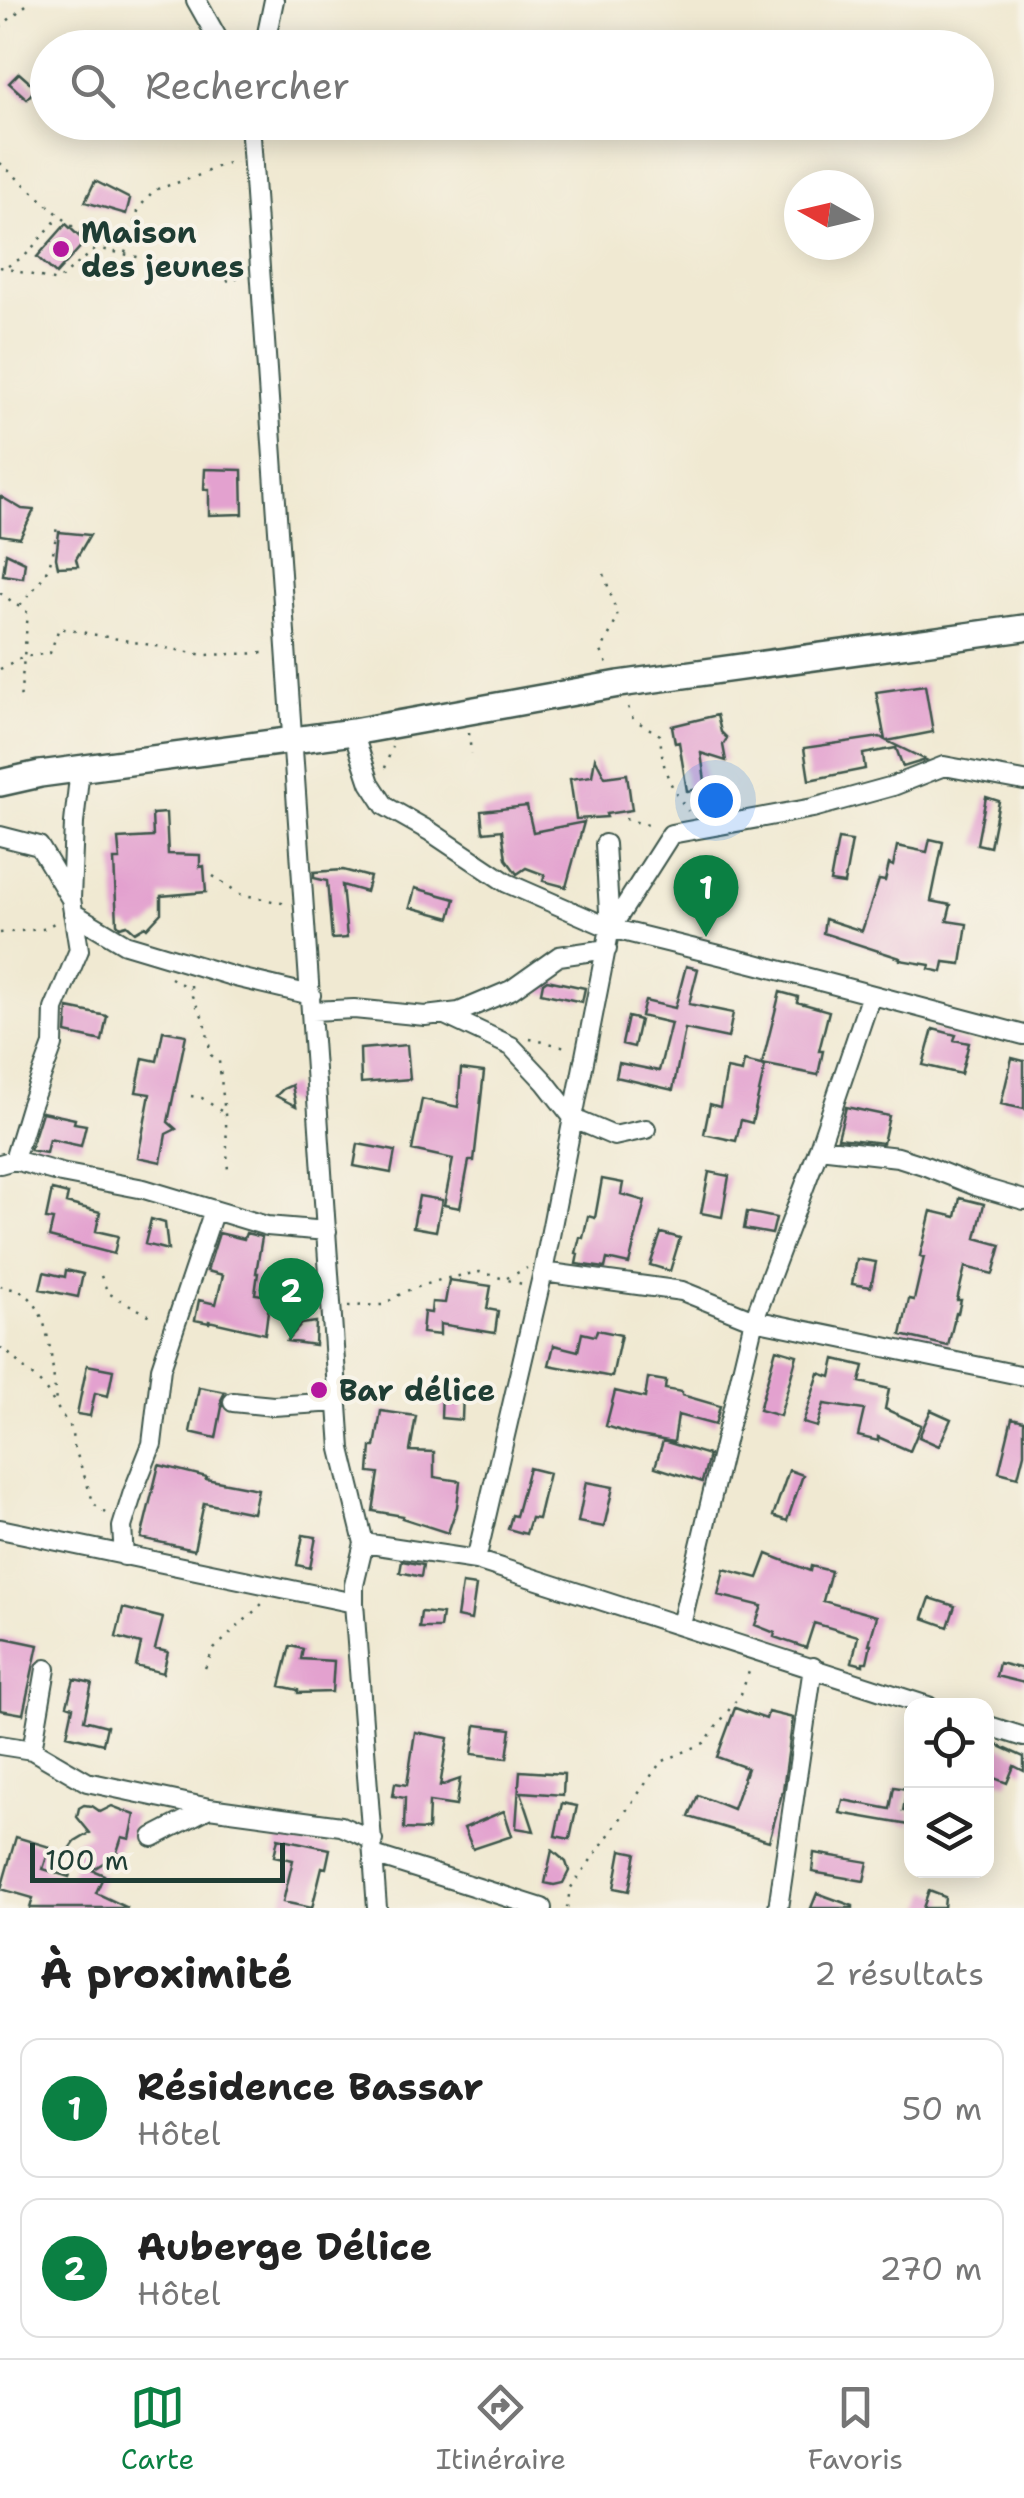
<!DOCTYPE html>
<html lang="fr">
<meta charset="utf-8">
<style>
body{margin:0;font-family:"Shantell Sans",sans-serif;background:#f6f6f6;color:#222}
.controls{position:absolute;right:30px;bottom:30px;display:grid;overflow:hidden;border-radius:20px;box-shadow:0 5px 25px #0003}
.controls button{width:90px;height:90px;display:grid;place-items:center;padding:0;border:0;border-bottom:2px solid #e0e0e0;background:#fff;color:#222;font:50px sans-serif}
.compass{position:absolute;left:784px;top:170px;width:90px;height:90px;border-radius:50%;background:#fff;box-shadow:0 5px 25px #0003;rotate:278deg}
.scale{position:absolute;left:30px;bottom:25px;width:255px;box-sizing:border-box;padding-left:10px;border:5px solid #1f3d34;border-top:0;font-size:28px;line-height:35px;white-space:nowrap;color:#1f3d34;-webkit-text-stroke:8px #f7f3e8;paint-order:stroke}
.you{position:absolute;left:715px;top:800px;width:35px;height:35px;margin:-25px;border:8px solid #fff;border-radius:50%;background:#1a73e8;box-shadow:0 0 0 15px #1a73e833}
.badge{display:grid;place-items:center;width:65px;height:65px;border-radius:50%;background:#0b8043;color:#fff;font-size:32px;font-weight:700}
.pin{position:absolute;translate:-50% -82px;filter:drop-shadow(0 2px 5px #0008)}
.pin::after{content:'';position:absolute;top:52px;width:35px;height:30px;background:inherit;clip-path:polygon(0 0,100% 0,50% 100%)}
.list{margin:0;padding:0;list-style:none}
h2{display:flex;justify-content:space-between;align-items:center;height:130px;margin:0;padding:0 40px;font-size:42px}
h2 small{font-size:32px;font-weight:400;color:#767676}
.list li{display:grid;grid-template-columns:65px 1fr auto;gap:30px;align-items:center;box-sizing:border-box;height:140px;margin:0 20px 20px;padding:0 20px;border:2px solid #e0e0e0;border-radius:20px}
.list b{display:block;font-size:38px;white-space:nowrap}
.list p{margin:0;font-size:32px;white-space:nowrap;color:#767676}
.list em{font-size:32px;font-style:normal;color:#767676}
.icon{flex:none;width:55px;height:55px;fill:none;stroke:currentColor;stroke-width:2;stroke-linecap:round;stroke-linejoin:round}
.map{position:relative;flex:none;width:1024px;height:1908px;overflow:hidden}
.search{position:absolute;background:#fff;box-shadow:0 5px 25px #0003;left:30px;right:30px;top:30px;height:110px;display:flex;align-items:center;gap:25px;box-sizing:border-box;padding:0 35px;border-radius:55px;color:#767676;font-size:38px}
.sheet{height:450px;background:#fff}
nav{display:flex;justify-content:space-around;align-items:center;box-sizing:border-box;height:140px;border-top:2px solid #e0e0e0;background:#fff;font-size:28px;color:#767676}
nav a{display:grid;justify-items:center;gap:5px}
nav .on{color:#0b8043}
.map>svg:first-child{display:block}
</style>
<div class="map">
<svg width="1024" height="1908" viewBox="0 0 1024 1908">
<rect width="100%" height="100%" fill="#f7f3e8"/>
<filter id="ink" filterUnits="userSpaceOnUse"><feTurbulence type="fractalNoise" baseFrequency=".01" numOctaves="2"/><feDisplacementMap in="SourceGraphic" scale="20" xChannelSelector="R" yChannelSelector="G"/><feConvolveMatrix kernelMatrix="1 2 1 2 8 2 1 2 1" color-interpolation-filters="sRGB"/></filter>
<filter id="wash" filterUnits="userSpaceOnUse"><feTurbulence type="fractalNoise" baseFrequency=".0048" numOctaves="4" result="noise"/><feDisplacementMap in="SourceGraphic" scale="40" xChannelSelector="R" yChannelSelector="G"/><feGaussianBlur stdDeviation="2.25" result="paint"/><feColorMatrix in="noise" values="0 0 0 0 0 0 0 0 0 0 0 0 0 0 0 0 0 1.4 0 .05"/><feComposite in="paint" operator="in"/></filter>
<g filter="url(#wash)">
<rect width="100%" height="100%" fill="#f0e9d2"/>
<g id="blocks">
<path fill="#e3a1cf" d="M 19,73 L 36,88 L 27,99 L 9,83 Z
M 95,181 L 130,199 L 126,214 L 85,202 Z
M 66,224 L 85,242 L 56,274 L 37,257 Z
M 205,469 L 242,470 L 243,514 L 209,515 L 209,489 L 204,489 Z
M 0,496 L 22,509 L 34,510 L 20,538 L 0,535 Z
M 59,532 L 90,535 L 76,559 L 78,566 L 58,567 L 56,558 Z
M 6,553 L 25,562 L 23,578 L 3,575 Z
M 925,685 L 933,732 L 887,741 L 926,760 L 903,767 L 896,748 L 863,754 L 865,769 L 809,780 L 804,748 L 880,737 L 885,740 L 876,692 Z
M 717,715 L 721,732 L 727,738 L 723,745 L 726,761 L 701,753 L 706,788 L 687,791 L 679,742 L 675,743 L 672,726 Z
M 595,758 L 605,777 L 627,774 L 632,810 L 606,814 L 607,817 L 576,819 L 570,779 L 592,776 Z
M 986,797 L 999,801 L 990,847 L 977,844 Z
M 527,806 L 533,832 L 584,822 L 566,887 L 543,881 L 545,875 L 526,868 L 517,874 L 506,859 L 502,830 L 483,832 L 481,811 Z
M 166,813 L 168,854 L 200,855 L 200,867 L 204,866 L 206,892 L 161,896 L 161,913 L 147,928 L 145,926 L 135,932 L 127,925 L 120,927 L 117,924 L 114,860 L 120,860 L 118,839 L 153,837 L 152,814 Z
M 838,839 L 852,841 L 844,884 L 830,882 Z
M 930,839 L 943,842 L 931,901 L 951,905 L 947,921 L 967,924 L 961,964 L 944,962 L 942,972 L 929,969 L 930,965 L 900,960 L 900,958 L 823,933 L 825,919 L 862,931 L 879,880 L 885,881 L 889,864 L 893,866 L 897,846 L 927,852 Z
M 343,870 L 370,877 L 366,892 L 342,885 L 347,938 L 332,939 L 327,881 L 314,878 L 314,872 Z
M 415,888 L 455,899 L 450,918 L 410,907 Z
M 686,966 L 698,969 L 689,1004 L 733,1013 L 728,1038 L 685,1029 L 673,1090 L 616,1077 L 619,1063 L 659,1071 L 671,1023 L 641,1016 L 645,1001 L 675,1008 Z
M 547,980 L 585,988 L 582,1002 L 541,993 L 543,983 Z
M 780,992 L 798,997 L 797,1002 L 829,1011 L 819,1051 L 823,1051 L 818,1075 L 762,1064 Z
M 68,1008 L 107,1016 L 102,1041 L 66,1033 Z
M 628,1017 L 640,1020 L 634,1047 L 622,1044 Z
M 933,1029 L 956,1035 L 954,1040 L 969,1043 L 961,1074 L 923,1065 Z
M 163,1031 L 186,1035 L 168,1122 L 176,1129 L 166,1134 L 161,1162 L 138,1157 L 150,1094 L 136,1092 L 143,1058 L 157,1061 Z
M 407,1045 L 410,1079 L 361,1083 L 360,1049 Z
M 1012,1058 L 1024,1061 L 1024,1109 L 1001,1104 Z
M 744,1061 L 765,1066 L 752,1123 L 741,1120 L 736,1141 L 704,1134 L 710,1104 L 720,1107 L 727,1069 L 742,1072 Z
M 461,1069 L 484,1072 L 474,1161 L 469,1161 L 460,1208 L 444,1205 L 453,1159 L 412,1150 L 422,1099 L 458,1107 Z
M 292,1085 L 296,1106 L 276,1096 L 283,1089 Z
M 846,1107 L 889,1116 L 883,1143 L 838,1138 Z
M 42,1112 L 75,1119 L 74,1123 L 86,1125 L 81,1146 L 49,1139 L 46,1153 L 30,1150 Z
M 358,1144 L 395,1151 L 391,1173 L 354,1166 Z
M 709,1172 L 729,1176 L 722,1217 L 701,1213 Z
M 602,1179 L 623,1183 L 621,1194 L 645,1201 L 629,1264 L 607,1259 L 605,1268 L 576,1264 L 578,1254 L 576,1253 L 580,1237 L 583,1238 L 588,1216 L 595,1218 Z
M 52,1190 L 68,1194 L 66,1203 L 100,1212 L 96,1231 L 118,1236 L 114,1254 L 49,1237 L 53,1220 L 46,1219 Z
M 419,1196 L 442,1200 L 436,1231 L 413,1227 Z
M 960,1198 L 984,1204 L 976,1238 L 1001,1245 L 993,1274 L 965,1267 L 957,1300 L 961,1300 L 958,1313 L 956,1313 L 948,1346 L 901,1335 L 909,1299 L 914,1300 L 924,1257 L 920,1256 L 931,1211 L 956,1217 Z
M 747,1212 L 776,1218 L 772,1234 L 744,1229 Z
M 151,1219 L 165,1223 L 168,1250 L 145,1244 Z
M 219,1233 L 244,1239 L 246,1233 L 262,1237 L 256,1273 L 258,1273 L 255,1294 L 270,1296 L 265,1334 L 209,1321 L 209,1323 L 195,1320 L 199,1300 L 216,1304 L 223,1275 L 207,1271 Z
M 661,1233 L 680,1238 L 670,1271 L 650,1265 Z
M 857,1259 L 876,1262 L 871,1287 L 852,1284 Z
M 66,1270 L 83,1274 L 78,1297 L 40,1289 L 44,1272 L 65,1277 Z
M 449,1280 L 491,1286 L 487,1309 L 498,1311 L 495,1333 L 440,1324 L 440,1335 L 422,1333 L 424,1312 L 431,1313 L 432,1302 L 445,1303 Z
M 316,1322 L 315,1345 L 287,1341 L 302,1324 Z
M 597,1330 L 621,1335 L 612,1377 L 549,1365 L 554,1345 L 578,1351 L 582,1333 L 595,1336 Z
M 776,1349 L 797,1355 L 780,1416 L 759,1410 Z
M 835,1359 L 864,1366 L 860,1382 L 889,1389 L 885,1409 L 921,1425 L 910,1451 L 878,1437 L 878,1441 L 858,1436 L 864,1410 L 824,1404 L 817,1427 L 803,1423 L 819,1373 L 831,1377 Z
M 87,1365 L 113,1370 L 108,1396 L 95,1393 L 90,1416 L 77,1414 Z
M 648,1378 L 666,1381 L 665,1389 L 682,1392 L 682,1395 L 720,1406 L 715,1425 L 678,1415 L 674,1442 L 634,1435 L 606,1426 L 615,1391 L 645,1398 Z
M 199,1387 L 225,1392 L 221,1400 L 222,1407 L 216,1438 L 190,1432 Z
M 442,1390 L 463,1391 L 462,1420 L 441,1418 Z
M 931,1410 L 951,1419 L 939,1446 L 919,1437 Z
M 381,1411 L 416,1416 L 410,1451 L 434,1452 L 434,1477 L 460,1481 L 457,1507 L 448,1533 L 402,1518 L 403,1516 L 373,1511 L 379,1473 L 369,1472 L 371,1447 L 375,1447 Z
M 1012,1418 L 1024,1421 L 1024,1453 L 1018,1477 L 999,1472 Z
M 663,1441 L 709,1455 L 702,1482 L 655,1467 Z
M 159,1465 L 207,1477 L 206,1479 L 258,1489 L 253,1513 L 204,1503 L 194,1550 L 141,1538 Z
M 529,1468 L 549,1473 L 538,1519 L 531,1518 L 526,1534 L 508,1529 L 512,1515 L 516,1516 Z
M 789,1470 L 803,1475 L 787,1521 L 773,1516 Z
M 586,1482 L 613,1487 L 604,1527 L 578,1522 Z
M 303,1535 L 316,1537 L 310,1568 L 297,1565 Z
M 767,1554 L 810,1571 L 811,1566 L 831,1571 L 823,1601 L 877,1616 L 869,1644 L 871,1644 L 867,1662 L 863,1662 L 863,1665 L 852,1662 L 858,1636 L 814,1623 L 806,1648 L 774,1637 L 775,1633 L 755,1625 L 762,1606 L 718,1595 L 724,1569 L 758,1578 Z
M 402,1561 L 423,1565 L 421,1577 L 400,1572 Z
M 462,1584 L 476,1586 L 471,1620 L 457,1617 Z
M 930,1598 L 955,1606 L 948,1627 L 923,1618 Z
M 123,1608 L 163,1618 L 155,1649 L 168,1652 L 163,1673 L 136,1666 L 141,1644 L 116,1637 Z
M 421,1612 L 442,1614 L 440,1628 L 419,1628 Z
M 0,1637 L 38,1645 L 23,1714 L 0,1710 Z
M 290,1646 L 303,1649 L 301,1659 L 334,1661 L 332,1692 L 298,1693 L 298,1690 L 280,1686 Z
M 999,1663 L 1024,1669 L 1024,1683 L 996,1676 Z
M 74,1679 L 92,1683 L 84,1720 L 107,1726 L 103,1744 L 67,1735 L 73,1707 L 67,1705 Z
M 735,1708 L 766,1719 L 768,1712 L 793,1718 L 783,1790 L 769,1841 L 689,1817 L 698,1795 L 733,1809 L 747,1768 L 717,1757 Z
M 476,1725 L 511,1729 L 507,1758 L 472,1754 Z
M 415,1732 L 448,1738 L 440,1786 L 460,1779 L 456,1806 L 429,1802 L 428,1830 L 404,1829 L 405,1798 L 393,1796 L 395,1783 L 407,1785 Z
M 986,1740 L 1024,1757 L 1024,1771 L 1014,1766 L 1007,1783 L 986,1775 Z
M 520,1771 L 564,1774 L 563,1795 L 521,1792 L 534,1831 L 516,1828 Z
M 894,1787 L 907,1789 L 903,1811 L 911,1812 L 909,1825 L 840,1813 L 843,1800 L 890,1809 Z
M 562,1803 L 577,1806 L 570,1839 L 555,1836 Z
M 84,1805 L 91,1806 L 100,1812 L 112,1806 L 135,1815 L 130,1839 L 122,1837 L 116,1855 L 92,1870 L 104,1875 L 96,1893 L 128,1908 L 30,1908 L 33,1898 L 1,1889 L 16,1837 L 50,1847 L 43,1869 L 69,1877 L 77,1859 L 70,1849 L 75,1842 L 90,1833 L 77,1817 L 79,1808 Z
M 504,1811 L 512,1836 L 473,1849 L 464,1828 Z
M 278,1838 L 330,1849 L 326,1868 L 322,1867 L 312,1908 L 283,1902 L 293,1860 L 274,1856 Z
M 552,1850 L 566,1862 L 569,1871 L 563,1883 L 554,1885 L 545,1883 Z
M 621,1850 L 636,1853 L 629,1891 L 614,1888 Z
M 814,1853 L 868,1862 L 864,1881 L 812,1872 Z
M 929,1891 L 945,1897 L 944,1908 L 923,1908 Z
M 817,1893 L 853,1906 L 853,1908 L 811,1908 Z"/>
</g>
</g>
<g filter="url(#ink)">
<use href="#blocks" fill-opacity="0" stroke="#3e574c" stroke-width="2.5"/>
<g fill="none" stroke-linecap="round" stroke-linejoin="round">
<defs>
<path id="street" d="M 196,0 L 223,48
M 264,48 L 274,0
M 250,122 L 341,1449 L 364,1543 L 354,1585 L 354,1603 L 377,1908
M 353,732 L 370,783 L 385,806 L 431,832 L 507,883 L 610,928 L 756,964 L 1024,1035
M 0,836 L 39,846 L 71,899 L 79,950 L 54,1009 L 53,1045 L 30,1107 L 14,1160
M 71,899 L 74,823 L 80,768
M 73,913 L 125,944 L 235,977 L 311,995
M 611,928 L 671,834 L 813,808 L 893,786 L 944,766 L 1024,781
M 312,1011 L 354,1009 L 425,1016 L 459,1012 L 511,990 L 559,956 L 607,949
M 443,1014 L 511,1046 L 545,1082 L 574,1119 L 614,1136 L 646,1129
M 819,1148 L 898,1157 L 923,1165 L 976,1186 L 1024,1200
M 0,1164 L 14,1160 L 61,1173 L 144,1189 L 267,1226 L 327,1231
M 543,1272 L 682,1291 L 754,1320 L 1024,1376
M 233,1402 L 273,1406 L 338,1402
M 0,1529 L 354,1603
M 364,1543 L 476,1560 L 928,1706
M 124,1556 L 122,1527 L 133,1492 L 152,1444 L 161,1368 L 214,1210
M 476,1560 L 543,1272 L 610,928 L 605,844
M 681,1625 L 754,1320 L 819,1148 L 871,995
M 46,1669 L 32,1750 L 87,1782 L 209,1808 L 341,1826 L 373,1840
M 986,1725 L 1024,1737
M 0,1745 L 32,1750
M 153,1837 L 209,1808
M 374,1855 L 542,1908
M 778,1908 L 813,1667"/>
<path id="secondary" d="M 0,783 L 40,774 L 353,732 L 619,684 L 1024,628"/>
</defs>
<use href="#street" stroke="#3e574c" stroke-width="22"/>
<use href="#secondary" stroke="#3e574c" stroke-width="30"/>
<path stroke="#3e574c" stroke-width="2.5" stroke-dasharray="2.5 8" stroke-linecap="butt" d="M 0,27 L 32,0
M 0,163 L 97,248 L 173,265 L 233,282 L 243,273
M 125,253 L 139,208 L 154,190 L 195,177 L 223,164 L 236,162
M 8,266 L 25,256 L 59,217
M 0,267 L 57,281 L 96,249
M 604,574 L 618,617 L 601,651 L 607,664
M 0,593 L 28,613 L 20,701
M 20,605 C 48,574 54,564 57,522
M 0,669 L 22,657 L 50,653 L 59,628 L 204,655 L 265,653 L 268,651
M 628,707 L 633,719 L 660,735 C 663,771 667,781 688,811
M 469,733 L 471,754
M 385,768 L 392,747
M 625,819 L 652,826
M 213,876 L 240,894 L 282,903 L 285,908
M 0,933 L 43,929 L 58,921
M 171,978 L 190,989
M 191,985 L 192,996 L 205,1022 L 211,1055 L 219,1061 L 226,1123 L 228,1174
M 530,1039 L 566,1047
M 191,1096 L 202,1098 L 224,1113
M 101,1276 L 108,1293 L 156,1319
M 507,1278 L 527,1268
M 0,1286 C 7,1288 16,1289 23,1293 C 51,1308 53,1374 56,1403
M 348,1306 L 382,1305 L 406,1291 L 443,1279 L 480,1272 L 522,1284
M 0,1348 L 5,1350 L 44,1387 L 71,1429 L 74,1446 L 94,1504 L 105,1513
M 205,1668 L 214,1649 L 263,1603
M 567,1908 L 570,1889 L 661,1762 L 704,1743 L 741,1694 L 751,1666"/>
<use href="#street" stroke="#fff" stroke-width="18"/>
<use href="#secondary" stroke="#fff" stroke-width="25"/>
</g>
</g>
<g fill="#b5179e" stroke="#f7f3e8" stroke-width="4">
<circle cx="61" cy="249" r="10"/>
<circle cx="319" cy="1390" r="10"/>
</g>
<g text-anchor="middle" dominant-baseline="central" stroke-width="8" stroke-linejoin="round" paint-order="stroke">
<g font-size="30" font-weight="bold" fill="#1f3d34" stroke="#f7f3e8" text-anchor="start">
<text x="81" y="232">Maison<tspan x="81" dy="34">des jeunes</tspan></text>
<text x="339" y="1390">Bar délice</text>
</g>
</g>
</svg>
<div class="controls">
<button><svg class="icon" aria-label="locate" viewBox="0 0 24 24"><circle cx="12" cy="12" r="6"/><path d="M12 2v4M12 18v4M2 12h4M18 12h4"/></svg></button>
<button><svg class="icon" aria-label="layers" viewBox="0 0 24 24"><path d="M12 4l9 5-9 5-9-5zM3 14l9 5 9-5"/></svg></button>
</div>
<svg class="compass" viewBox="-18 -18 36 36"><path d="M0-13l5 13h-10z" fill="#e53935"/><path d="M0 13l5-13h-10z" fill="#767676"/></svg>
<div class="scale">100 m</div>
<div class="you"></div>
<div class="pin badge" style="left:706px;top:937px">1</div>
<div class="pin badge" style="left:291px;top:1340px">2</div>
<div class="search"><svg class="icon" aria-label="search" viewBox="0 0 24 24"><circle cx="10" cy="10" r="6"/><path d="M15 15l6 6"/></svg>Rechercher</div>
</div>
<section class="sheet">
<h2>À proximité<small>2 résultats</small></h2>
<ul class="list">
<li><span class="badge">1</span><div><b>Résidence Bassar</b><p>Hôtel</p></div><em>50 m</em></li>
<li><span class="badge">2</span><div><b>Auberge Délice</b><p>Hôtel</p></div><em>270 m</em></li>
</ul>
</section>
<nav>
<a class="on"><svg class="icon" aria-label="map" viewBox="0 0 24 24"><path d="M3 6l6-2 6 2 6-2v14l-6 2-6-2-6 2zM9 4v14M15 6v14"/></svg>Carte</a>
<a><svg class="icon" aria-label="directions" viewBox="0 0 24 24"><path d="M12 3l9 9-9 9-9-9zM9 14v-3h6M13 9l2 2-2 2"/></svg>Itinéraire</a>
<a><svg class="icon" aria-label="saved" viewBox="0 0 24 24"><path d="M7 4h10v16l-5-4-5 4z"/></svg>Favoris</a>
</nav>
